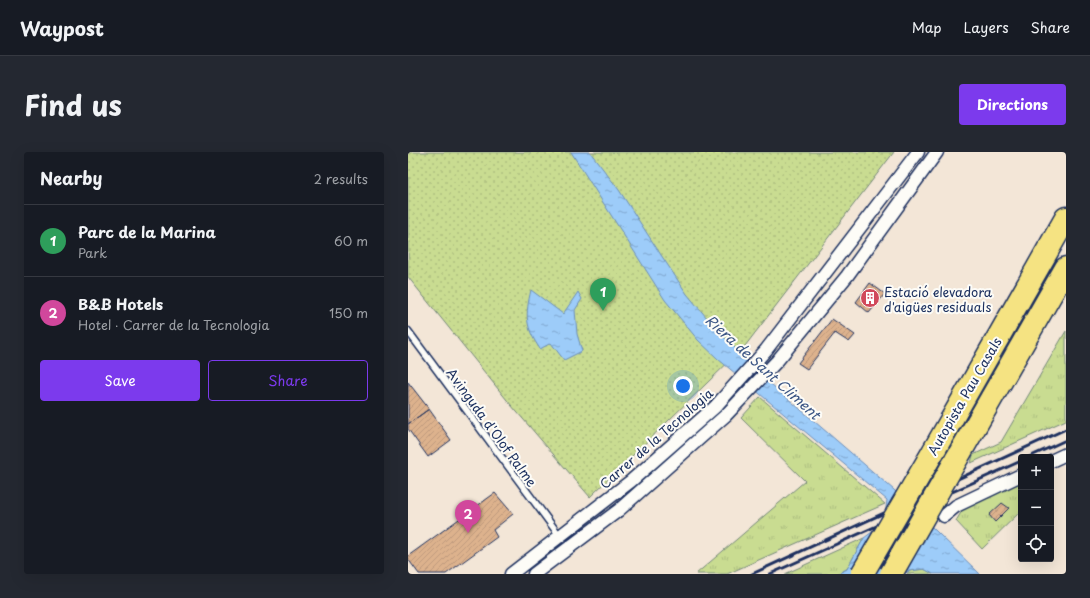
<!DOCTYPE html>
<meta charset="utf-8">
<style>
body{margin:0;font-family:"Playpen Sans",sans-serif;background:#242831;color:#f1f3f6}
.controls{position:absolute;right:12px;bottom:12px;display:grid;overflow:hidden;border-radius:4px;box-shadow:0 4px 16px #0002}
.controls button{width:36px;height:36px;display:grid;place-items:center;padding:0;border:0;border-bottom:1px solid #363941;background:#171b24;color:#f1f3f6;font:20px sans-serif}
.you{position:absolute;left:275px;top:234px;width:14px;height:14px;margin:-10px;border:3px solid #fff;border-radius:50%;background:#1a73e8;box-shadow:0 0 0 6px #1a73e833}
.badge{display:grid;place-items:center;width:26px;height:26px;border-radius:50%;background:#7c3aed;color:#fff;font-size:13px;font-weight:700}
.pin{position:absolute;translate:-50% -33px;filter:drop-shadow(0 1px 2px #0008)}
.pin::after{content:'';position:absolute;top:21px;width:14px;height:12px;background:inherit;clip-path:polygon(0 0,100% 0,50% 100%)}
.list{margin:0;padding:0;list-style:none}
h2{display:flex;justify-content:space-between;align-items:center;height:52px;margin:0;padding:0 16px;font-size:17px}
h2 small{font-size:13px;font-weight:400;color:#9ea1a6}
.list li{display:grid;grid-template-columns:26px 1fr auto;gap:12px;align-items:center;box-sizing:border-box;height:72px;padding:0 16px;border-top:1px solid #363941}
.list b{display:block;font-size:15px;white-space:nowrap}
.list p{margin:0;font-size:13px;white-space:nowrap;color:#9ea1a6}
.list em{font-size:13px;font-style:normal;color:#9ea1a6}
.actions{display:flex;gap:8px;padding:12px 16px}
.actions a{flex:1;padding:9px 0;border:1px solid #7c3aed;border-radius:4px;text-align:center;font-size:14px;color:#7c3aed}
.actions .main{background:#7c3aed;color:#fff}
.icon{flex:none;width:22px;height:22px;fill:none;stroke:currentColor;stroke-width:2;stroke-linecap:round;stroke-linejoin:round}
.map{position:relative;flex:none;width:658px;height:422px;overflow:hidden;border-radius:4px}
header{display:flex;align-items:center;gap:24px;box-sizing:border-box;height:56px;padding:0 20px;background:#171b24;border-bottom:1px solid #363941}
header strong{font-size:19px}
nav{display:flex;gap:22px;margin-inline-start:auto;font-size:14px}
.intro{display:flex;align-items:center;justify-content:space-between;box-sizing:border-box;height:96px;padding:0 24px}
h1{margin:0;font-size:28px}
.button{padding:10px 18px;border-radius:4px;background:#7c3aed;color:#fff;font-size:14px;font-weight:700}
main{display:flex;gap:24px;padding:0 24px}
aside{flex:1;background:#171b24;border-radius:4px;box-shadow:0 4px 16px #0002}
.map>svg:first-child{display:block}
</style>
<header>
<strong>Waypost</strong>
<nav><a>Map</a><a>Layers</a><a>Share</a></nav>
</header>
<div class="intro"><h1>Find us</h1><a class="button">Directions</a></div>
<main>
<aside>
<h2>Nearby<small>2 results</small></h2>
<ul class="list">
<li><span class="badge" style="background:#2e9e5b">1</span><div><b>Parc de la Marina</b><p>Park</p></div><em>60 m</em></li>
<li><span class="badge" style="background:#d1479c">2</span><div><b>B&amp;B Hotels</b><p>Hotel · Carrer de la Tecnologia</p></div><em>150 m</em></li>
</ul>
<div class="actions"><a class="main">Save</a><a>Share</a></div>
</aside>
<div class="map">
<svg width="658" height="422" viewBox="0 0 658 422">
<defs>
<pattern id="grass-tufts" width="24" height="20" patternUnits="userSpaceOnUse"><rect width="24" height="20" fill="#c9dc91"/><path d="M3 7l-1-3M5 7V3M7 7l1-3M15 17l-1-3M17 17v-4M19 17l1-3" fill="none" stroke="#acbd7f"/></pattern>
<pattern id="park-dots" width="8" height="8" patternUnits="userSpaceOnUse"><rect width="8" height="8" fill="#c9dc91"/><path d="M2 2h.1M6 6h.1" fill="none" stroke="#acbd7f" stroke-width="1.8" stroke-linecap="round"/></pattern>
<pattern id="water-ripples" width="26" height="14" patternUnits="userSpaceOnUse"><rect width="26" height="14" fill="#9dccf9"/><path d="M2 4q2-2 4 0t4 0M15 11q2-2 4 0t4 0" fill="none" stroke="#7fa6cd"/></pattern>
<pattern id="building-hatch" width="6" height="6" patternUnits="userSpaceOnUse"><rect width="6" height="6" fill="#ddb28d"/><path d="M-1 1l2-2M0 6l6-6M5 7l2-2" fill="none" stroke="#bd997c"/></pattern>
</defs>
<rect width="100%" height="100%" fill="#f3e6d7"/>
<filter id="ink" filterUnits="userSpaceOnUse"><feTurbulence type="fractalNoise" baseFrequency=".025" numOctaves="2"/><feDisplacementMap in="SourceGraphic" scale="8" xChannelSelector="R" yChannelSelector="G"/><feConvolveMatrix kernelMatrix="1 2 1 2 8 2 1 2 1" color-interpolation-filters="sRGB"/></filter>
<g filter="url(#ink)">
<path fill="url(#grass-tufts)" stroke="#728678" d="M 658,179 L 658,268 L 563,311 L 565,303 L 593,290 Z
M 352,245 L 477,352 L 319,422 L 288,422 L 397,329 L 333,266 Z
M 613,330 L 613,359 L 574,397 L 548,369 L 555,357 Z
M 456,386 L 439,417 L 429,422 L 377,422 Z
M 516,417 L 525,422 L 499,422 L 501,419 Z"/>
<path fill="url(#park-dots)" stroke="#728678" d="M 0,0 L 486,0 L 337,194 L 182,345 L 103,253 L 0,125 Z"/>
<path fill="url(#water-ripples)" stroke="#698dbb" d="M 163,0 L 182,0 L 211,38 L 253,103 L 279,142 L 309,178 L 363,232 L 486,338 L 572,422 L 525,422 L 516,417 L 501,419 L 495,422 L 429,422 L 439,417 L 456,386 L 476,371 L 479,348 L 310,207 L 290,188 L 257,148 Z
M 123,138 L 155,162 L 170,140 L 174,147 L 167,158 L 169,182 L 174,199 L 156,208 L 143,191 L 132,197 C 117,175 117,163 123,138 Z"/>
<path fill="url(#building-hatch)" stroke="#1b2f5e" d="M 462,131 L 477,142 L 461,161 L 448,150 Z
M 424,167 L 447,183 L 441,190 L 427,181 L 399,217 L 390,211 Z
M 0,230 L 21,257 L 0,272 Z
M 21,257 L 43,288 L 20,305 L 0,277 L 0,272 Z
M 87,341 L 105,362 L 85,378 L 89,385 L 38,422 L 11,422 L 0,407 L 0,404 Z
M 594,351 L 601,356 L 587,370 L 581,363 Z"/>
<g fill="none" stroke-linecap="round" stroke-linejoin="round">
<defs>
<path id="service" d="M 0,179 L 151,383"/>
<path id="minor" d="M 643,309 L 658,302
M 536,364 L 548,354 L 613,323
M 103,422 L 223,329 L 307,255 L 358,198 L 510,0
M 126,422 L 211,358 L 318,263 L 369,209 L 439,124 L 529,0"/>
<path id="motorway" d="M 525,300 L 658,66
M 548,308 L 658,116"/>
</defs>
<use href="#service" stroke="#1b2f5e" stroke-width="9"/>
<use href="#minor" stroke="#1b2f5e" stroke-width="15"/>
<use href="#motorway" stroke="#1b2f5e" stroke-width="25"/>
<use href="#service" stroke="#fdfcf7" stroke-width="6"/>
<use href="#minor" stroke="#fdfcf7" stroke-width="12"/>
<use href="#motorway" stroke="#f5e382" stroke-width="22"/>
<path stroke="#1b2f5e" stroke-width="3" d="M 621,305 L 658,288
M 344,422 L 658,277
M 362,422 L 613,309"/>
<defs>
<path id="motorway-bridge" d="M 454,422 L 525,300
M 483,422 L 548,308"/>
</defs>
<use href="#motorway-bridge" stroke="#1b2f5e" stroke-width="25" stroke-linecap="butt"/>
<use href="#motorway-bridge" stroke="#f5e382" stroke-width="22"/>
</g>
</g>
<defs>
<symbol id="building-disc" viewBox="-11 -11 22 22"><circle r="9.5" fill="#d1495b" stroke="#fdfcf7"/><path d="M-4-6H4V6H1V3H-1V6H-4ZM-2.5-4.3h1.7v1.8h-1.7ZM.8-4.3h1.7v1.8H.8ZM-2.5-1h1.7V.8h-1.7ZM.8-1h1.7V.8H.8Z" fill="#fff"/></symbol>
</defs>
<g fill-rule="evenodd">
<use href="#building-disc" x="451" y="135" width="22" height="22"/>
</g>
<g text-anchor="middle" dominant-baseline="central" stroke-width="4" stroke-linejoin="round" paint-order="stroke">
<g font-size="13" fill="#1b2f5e" stroke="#fdfcf7" text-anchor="start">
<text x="476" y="139">Estació elevadora<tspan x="476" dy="15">d'aigües residuals</tspan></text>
</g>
<g font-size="13" fill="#1b2f5e" stroke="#fdfcf7">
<text transform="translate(556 244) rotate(-60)">Autopista Pau Casals</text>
<text transform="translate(84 275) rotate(54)">Avinguda d'Olof Palme</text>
<text transform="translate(248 286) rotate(-41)">Carrer de la Tecnologia</text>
</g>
<g font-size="14" font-style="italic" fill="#3c5685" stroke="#fdfcf7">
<text transform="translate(355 215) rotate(42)">Riera de Sant Climent</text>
</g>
</g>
</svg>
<div class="controls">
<button>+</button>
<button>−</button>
<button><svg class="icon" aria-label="locate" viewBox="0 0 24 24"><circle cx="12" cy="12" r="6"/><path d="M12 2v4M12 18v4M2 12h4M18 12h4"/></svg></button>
</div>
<div class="you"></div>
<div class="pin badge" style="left:195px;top:159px;background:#2e9e5b">1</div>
<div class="pin badge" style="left:60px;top:381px;background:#d1479c">2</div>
</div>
</main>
